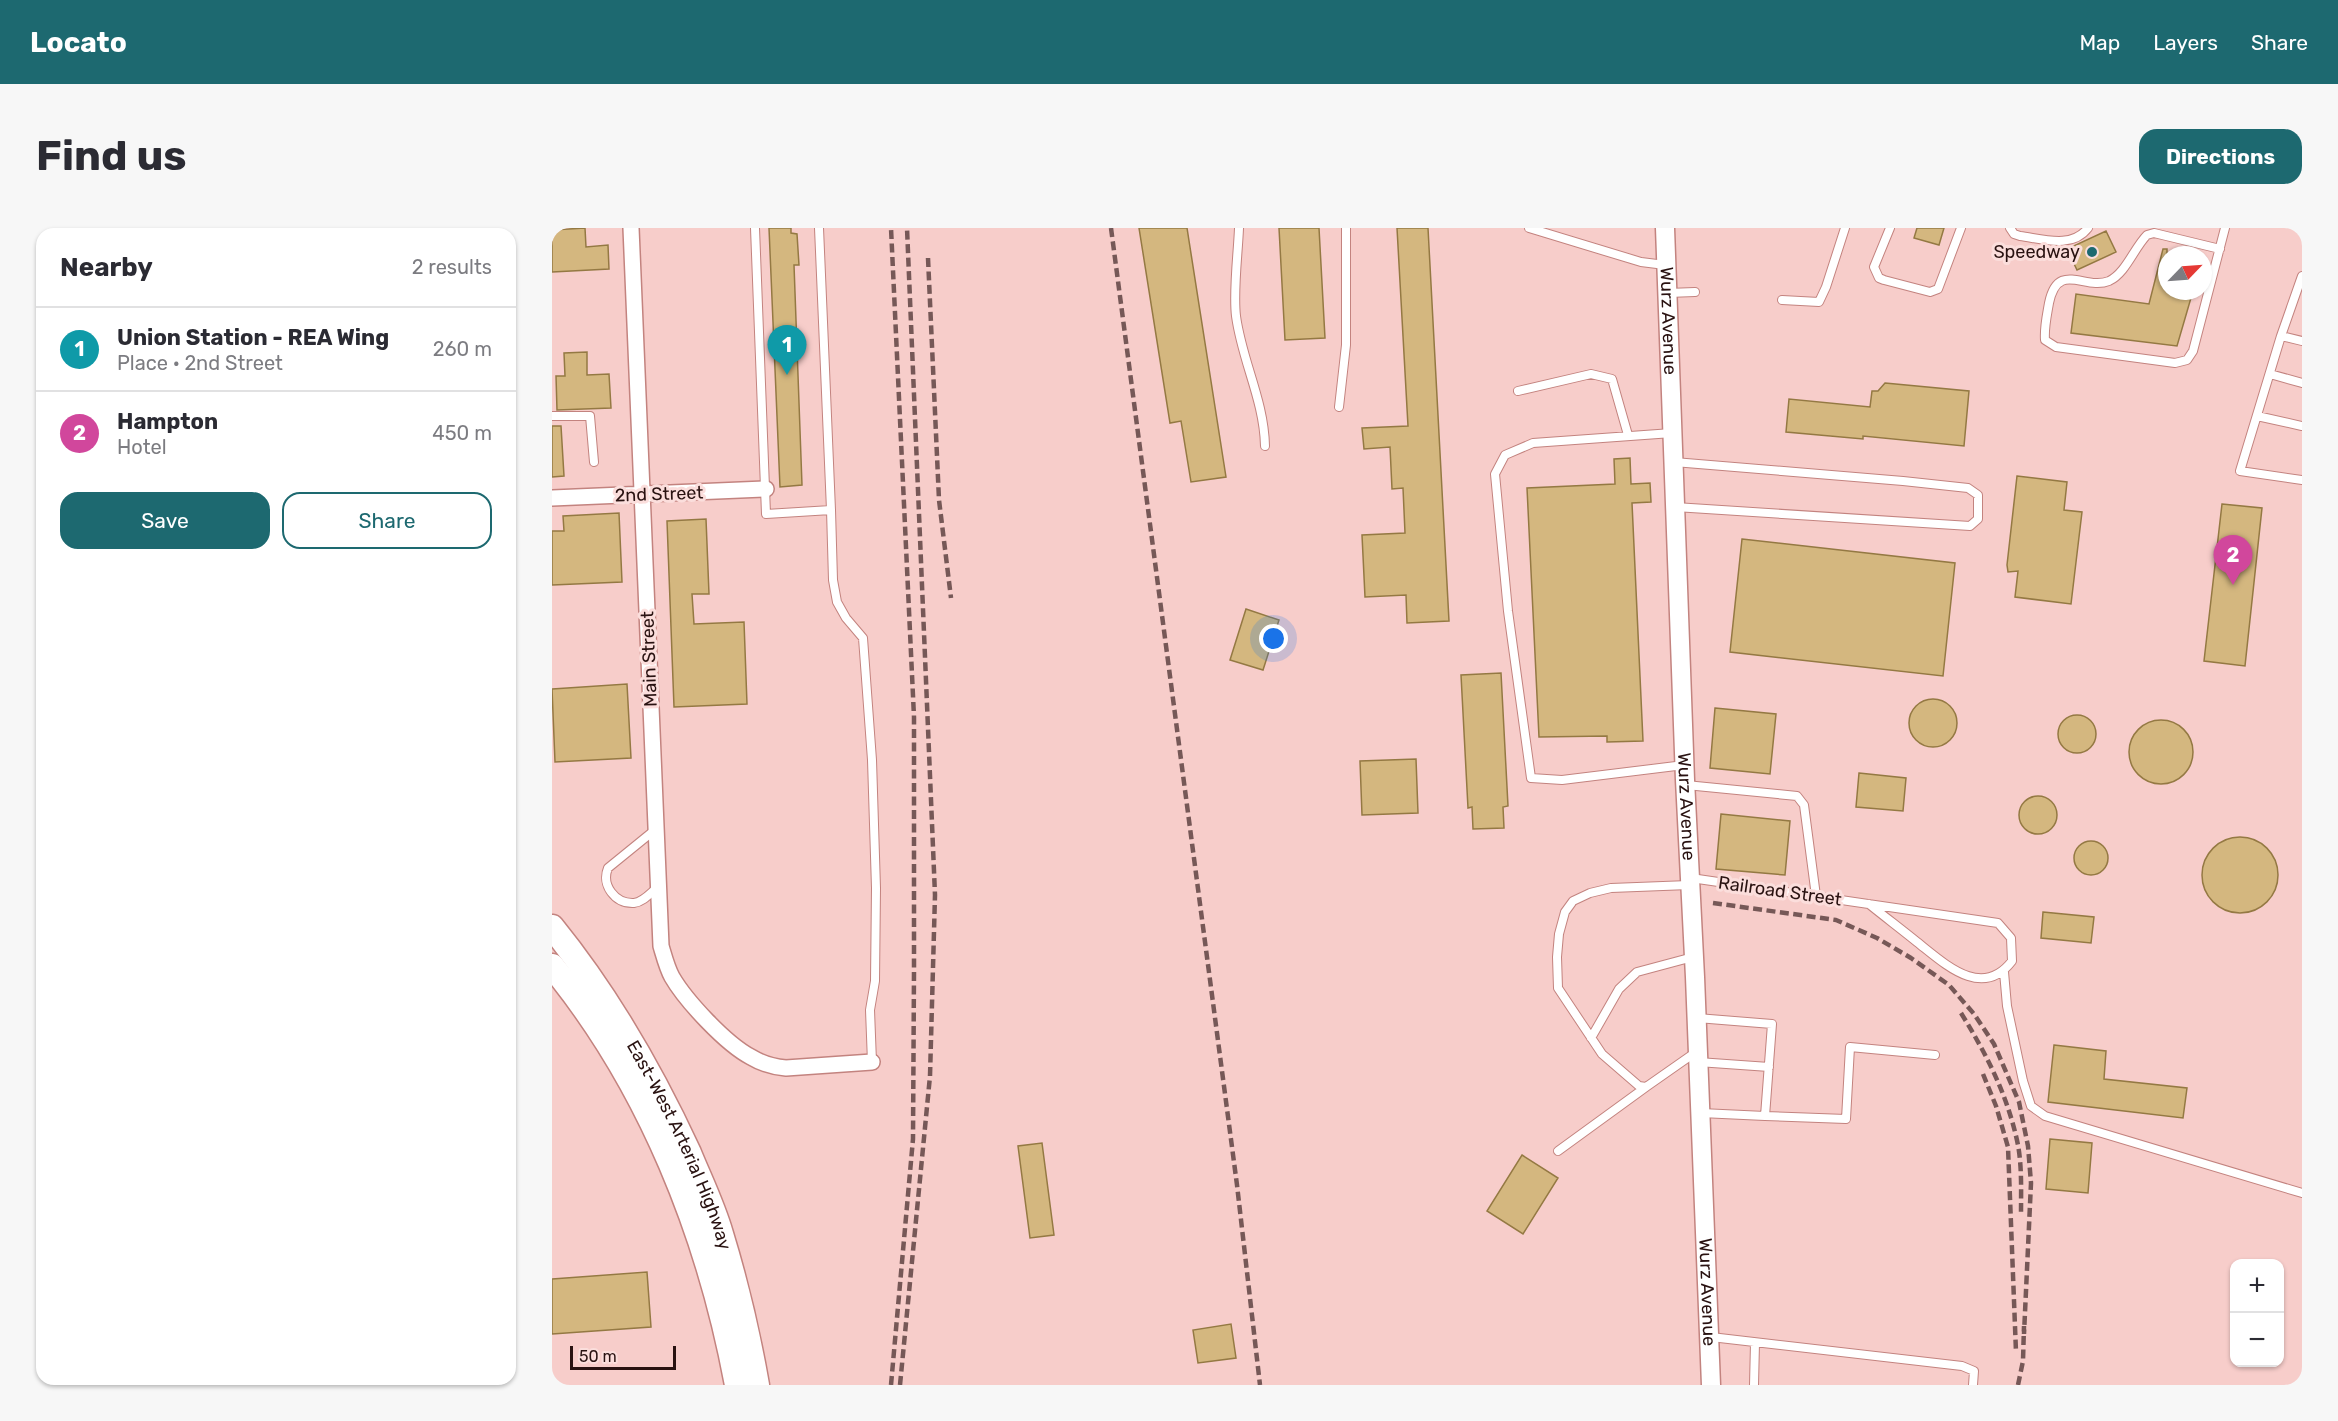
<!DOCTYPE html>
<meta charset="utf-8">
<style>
body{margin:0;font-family:Rubik,sans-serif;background:#f7f7f7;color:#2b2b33}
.controls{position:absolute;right:18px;bottom:18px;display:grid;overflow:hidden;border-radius:12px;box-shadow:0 2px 4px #0004}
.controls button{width:54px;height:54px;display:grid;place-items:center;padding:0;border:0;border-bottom:2px solid #e1e1e2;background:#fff;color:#2b2b33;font:30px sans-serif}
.compass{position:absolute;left:1606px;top:18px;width:54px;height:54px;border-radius:50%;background:#fff;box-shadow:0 2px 4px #0004;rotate:65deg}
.scale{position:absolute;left:18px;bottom:15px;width:106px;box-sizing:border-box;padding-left:6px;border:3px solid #291211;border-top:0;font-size:16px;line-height:21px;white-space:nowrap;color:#291211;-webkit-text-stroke:4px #fbdedc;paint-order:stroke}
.you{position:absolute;left:722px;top:411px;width:21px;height:21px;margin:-15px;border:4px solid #fff;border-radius:50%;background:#1a73e8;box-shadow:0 0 0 9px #1a73e833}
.badge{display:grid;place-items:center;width:39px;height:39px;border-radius:50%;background:#1d6970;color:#fff;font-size:20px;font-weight:700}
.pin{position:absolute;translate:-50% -50px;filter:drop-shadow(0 2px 3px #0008)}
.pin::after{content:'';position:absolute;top:32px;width:21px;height:18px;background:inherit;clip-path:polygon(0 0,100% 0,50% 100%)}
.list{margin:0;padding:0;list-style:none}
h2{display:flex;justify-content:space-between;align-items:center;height:78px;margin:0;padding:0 24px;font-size:26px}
h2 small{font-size:20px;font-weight:400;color:#7c7c81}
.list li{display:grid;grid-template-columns:39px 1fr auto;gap:18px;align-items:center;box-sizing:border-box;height:84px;padding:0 24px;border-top:2px solid #e1e1e2}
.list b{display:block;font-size:22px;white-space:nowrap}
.list p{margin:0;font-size:20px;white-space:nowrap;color:#7c7c81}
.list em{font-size:20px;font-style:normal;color:#7c7c81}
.actions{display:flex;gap:12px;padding:18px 24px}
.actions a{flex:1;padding:14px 0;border:2px solid #1d6970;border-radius:18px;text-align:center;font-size:21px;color:#1d6970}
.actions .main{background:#1d6970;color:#fff}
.map{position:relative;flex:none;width:1750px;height:1157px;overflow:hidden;border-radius:18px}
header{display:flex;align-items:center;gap:36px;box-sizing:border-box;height:84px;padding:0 30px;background:#1d6970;color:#fff}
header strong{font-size:28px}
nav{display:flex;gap:33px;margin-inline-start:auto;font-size:21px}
.intro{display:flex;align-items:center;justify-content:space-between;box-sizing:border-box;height:144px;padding:0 36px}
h1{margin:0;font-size:42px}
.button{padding:15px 27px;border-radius:18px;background:#1d6970;color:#fff;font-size:21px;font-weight:700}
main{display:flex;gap:36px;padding:0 36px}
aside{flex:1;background:#fff;border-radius:18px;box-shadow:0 2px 4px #0004}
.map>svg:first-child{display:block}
</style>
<header>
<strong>Locato</strong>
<nav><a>Map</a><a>Layers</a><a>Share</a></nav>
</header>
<div class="intro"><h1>Find us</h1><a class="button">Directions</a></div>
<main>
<aside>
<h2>Nearby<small>2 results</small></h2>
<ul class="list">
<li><span class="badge" style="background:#0f9aa8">1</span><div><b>Union Station - REA Wing</b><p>Place · 2nd Street</p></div><em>260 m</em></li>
<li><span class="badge" style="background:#d1479c">2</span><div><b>Hampton</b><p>Hotel</p></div><em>450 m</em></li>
</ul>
<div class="actions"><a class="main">Save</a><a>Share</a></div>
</aside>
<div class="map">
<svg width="1750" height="1157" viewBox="0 0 1750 1157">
<rect width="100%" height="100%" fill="#f7cdca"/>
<path fill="#d4b77f" stroke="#947943" stroke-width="1.5" d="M 33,0 L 34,19 L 56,17 L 57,41 L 0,44 L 0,2 Z
M 217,0 L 239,0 L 239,5 L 245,6 L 247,37 L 242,37 L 250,257 L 228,259 Z
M 587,0 L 635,0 L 674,249 L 639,254 L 629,193 L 618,195 Z
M 727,0 L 767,0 L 773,110 L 733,112 Z
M 845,0 L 876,0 L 897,393 L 855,395 L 854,367 L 813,369 L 810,307 L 853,305 L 851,260 L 840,261 L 838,219 L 812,221 L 810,200 L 856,198 Z
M 1365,0 L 1392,0 L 1387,17 L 1362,10 Z
M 1554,3 L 1564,24 L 1525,42 L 1515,21 Z
M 1611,21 L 1615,21 L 1615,63 L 1641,63 L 1625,118 L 1519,105 L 1524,66 L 1597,76 Z
M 35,124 L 35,147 L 57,146 L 59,180 L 5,182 L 4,148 L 13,148 L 12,125 Z
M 1333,155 L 1417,163 L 1412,218 L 1311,208 L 1311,211 L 1234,204 L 1237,171 L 1318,179 L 1320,163 L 1326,163 Z
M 0,198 L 9,198 L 12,248 L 0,249 Z
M 1078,230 L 1079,256 L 1098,255 L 1099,274 L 1080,275 L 1091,513 L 1055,514 L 1055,508 L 987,509 L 975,260 L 1063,256 L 1062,231 Z
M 1465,248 L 1515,254 L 1512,282 L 1530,284 L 1519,376 L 1463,369 L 1466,343 L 1456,344 L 1455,337 Z
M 1670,276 L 1710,280 L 1693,438 L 1652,433 Z
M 67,285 L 70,354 L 0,357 L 0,303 L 12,303 L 11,288 Z
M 154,291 L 157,366 L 140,366 L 142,396 L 192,394 L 195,476 L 122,479 L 115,293 Z
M 1190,311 L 1403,335 L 1391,448 L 1178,424 Z
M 694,381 L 727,392 L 711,442 L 678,432 Z
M 949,445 L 956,578 L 951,579 L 952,600 L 921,601 L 920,579 L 916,580 L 909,447 Z
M 75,456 L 79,530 L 3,534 L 0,461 Z
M1357 495a24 24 0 1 1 48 0a24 24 0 1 1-48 0Z
M 1163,480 L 1224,486 L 1218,546 L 1158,540 Z
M1506 506a19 19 0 1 1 38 0a19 19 0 1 1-38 0Z
M1577 524a32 32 0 1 1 64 0a32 32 0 1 1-64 0Z
M 864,531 L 866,585 L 810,587 L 808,533 Z
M 1307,545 L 1354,550 L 1351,583 L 1304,579 Z
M1467 587a19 19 0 1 1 38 0a19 19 0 1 1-38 0Z
M 1169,586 L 1238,593 L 1233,647 L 1164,641 Z
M1650 647a38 38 0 1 1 76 0a38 38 0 1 1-76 0Z
M1522 630a17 17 0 1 1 34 0a17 17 0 1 1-34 0Z
M 1491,684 L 1542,689 L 1539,715 L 1489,710 Z
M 1502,817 L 1554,823 L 1552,851 L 1635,860 L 1631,890 L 1496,874 Z
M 1498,911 L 1540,915 L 1536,965 L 1494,961 Z
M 490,915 L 502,1007 L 478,1010 L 466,918 Z
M 970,927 L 1006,950 L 971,1006 L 935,983 Z
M 95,1044 L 99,1099 L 0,1106 L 0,1051 Z
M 679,1096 L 684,1130 L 646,1135 L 641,1102 Z"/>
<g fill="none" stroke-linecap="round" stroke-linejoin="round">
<defs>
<path id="service" d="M 203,0 L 214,286 L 279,282 L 267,0
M 687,0 C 686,26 681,63 684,88 C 690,133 712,172 713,218
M 977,0 L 1089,34 L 1113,37
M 1338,0 L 1322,39 L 1327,50 L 1332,52 L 1378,64 L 1386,61 L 1409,0
M 1458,0 L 1462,6 L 1468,8 C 1491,11 1520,21 1536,0
M 1668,21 L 1602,5 L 1595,7 C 1582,20 1574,45 1557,53 C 1533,63 1506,32 1497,75 C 1495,87 1492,99 1493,112 L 1504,119 L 1623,135 L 1635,132 L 1641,123 L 1673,0
M 1750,48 L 1729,108 L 1750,113
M 1116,65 L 1143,64
M 1230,72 L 1267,74 L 1274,59 L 1293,0
M 1729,108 L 1688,243 L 1750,252
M 1718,146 L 1750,155
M 966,163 L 1039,146 L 1060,151 L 1076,207
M 787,179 L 794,117 L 794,0
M 0,188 L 38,188 L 42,234
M 1705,188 L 1750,198
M 1120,205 L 981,215 L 953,227 L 943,246 L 956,383 L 979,550 L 1010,552 L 1132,537
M 1122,234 L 1351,253 L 1416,260 L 1426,267 L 1426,291 L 1418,298 L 1123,279
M 279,282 L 281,352 L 285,374 L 294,390 L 311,410 L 320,532 L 324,660 L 323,753 L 318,782 L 320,834
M 1134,557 L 1245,568 L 1252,577 L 1264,668
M 104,601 L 56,640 C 49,657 63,676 82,675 C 92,674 99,664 106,659
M 1139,650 C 1242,665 1344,680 1446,695 L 1459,710 L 1460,733 C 1430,772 1393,736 1365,714 C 1349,701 1333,689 1317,676
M 1137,657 L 1059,660 L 1038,665 L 1021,673 L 1013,684 L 1007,706 L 1005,729 L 1006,760 L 1050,826 L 1087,858 L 1094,859 L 1144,824
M 1452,744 L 1455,778 L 1471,853 L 1479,878 L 1493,888 L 1750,965
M 1145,790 L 1220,796 L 1213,888 L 1149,885
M 1039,810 L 1067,761 L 1085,744 L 1141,729
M 1146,834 L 1217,839
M 1213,888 L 1294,891 L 1298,819 L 1383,827
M 1006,923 L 1094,859
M 1159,1109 L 1410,1138 L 1422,1143 L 1421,1157
M 1202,1157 L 1203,1115"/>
<path id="minor" d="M 79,0 L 109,718 C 112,728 115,740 120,749 C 134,773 174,816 199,829 C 209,835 222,839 234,840 L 320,834
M 0,270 L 214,261"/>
<g id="tertiary">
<path id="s1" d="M 1113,0 L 1133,552 L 1143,749 L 1159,1157"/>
</g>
<g id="primary">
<path id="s2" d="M 0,699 C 56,768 100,845 137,925 C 148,952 161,978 169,1006 C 184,1055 196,1106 205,1157"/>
<path d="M 0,738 C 98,857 157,1007 185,1157"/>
</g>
</defs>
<use href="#service" stroke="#c3837f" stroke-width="10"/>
<use href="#minor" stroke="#c3837f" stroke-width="18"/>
<use href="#tertiary" stroke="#c3837f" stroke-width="21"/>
<use href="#primary" stroke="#c3837f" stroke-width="27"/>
<use href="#service" stroke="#fff" stroke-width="8"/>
<use href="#minor" stroke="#fff" stroke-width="15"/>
<use href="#tertiary" stroke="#fff" stroke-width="18"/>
<use href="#primary" stroke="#fff" stroke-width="24"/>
<path stroke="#765857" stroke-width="4.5" stroke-dasharray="9 4.5" stroke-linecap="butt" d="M 559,0 L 685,957 L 708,1157
M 376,30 L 387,272 L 399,370
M 1161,675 L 1284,692 L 1325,710 L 1359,730 L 1397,757 L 1422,786 L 1442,816 L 1467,874 L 1476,918 L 1479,955 L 1472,1106
M 1409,785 C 1435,827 1456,868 1466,917 C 1470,939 1469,964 1469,987
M 1431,846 L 1444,878 L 1456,919 L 1464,1124
M 339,1157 L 361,911 L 362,743 L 362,489 L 339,0
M 348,1157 L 378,848 L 383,667 L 355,0
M 1466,1157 L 1471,1133 L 1472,1098"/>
</g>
<circle fill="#1d6970" stroke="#fbdedc" stroke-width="2" cx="1540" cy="24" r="6"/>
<g text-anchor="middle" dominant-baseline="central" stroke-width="6" stroke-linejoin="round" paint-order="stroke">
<g font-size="18" fill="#291211" stroke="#fbdedc" text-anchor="end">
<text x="1528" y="24">Speedway</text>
</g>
<g font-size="18" fill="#291211" stroke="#fbdedc">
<text stroke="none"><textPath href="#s1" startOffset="93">Wurz Avenue</textPath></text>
<text transform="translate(107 266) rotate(-2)">2nd Street</text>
<text transform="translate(97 431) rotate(-92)">Main Street</text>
<text stroke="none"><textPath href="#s1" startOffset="579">Wurz Avenue</textPath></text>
<text transform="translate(1228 663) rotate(8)">Railroad Street</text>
<text stroke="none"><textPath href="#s2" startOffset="254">East-West Arterial Highway</textPath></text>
<text stroke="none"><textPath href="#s1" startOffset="1065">Wurz Avenue</textPath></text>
</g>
</g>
</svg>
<div class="controls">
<button>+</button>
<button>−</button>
</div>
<svg class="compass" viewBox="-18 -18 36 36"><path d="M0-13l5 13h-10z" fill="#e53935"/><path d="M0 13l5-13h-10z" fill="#7c7c81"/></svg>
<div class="scale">50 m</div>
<div class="you"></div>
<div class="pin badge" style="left:235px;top:147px;background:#0f9aa8">1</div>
<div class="pin badge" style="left:1681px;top:357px;background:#d1479c">2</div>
</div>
</main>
